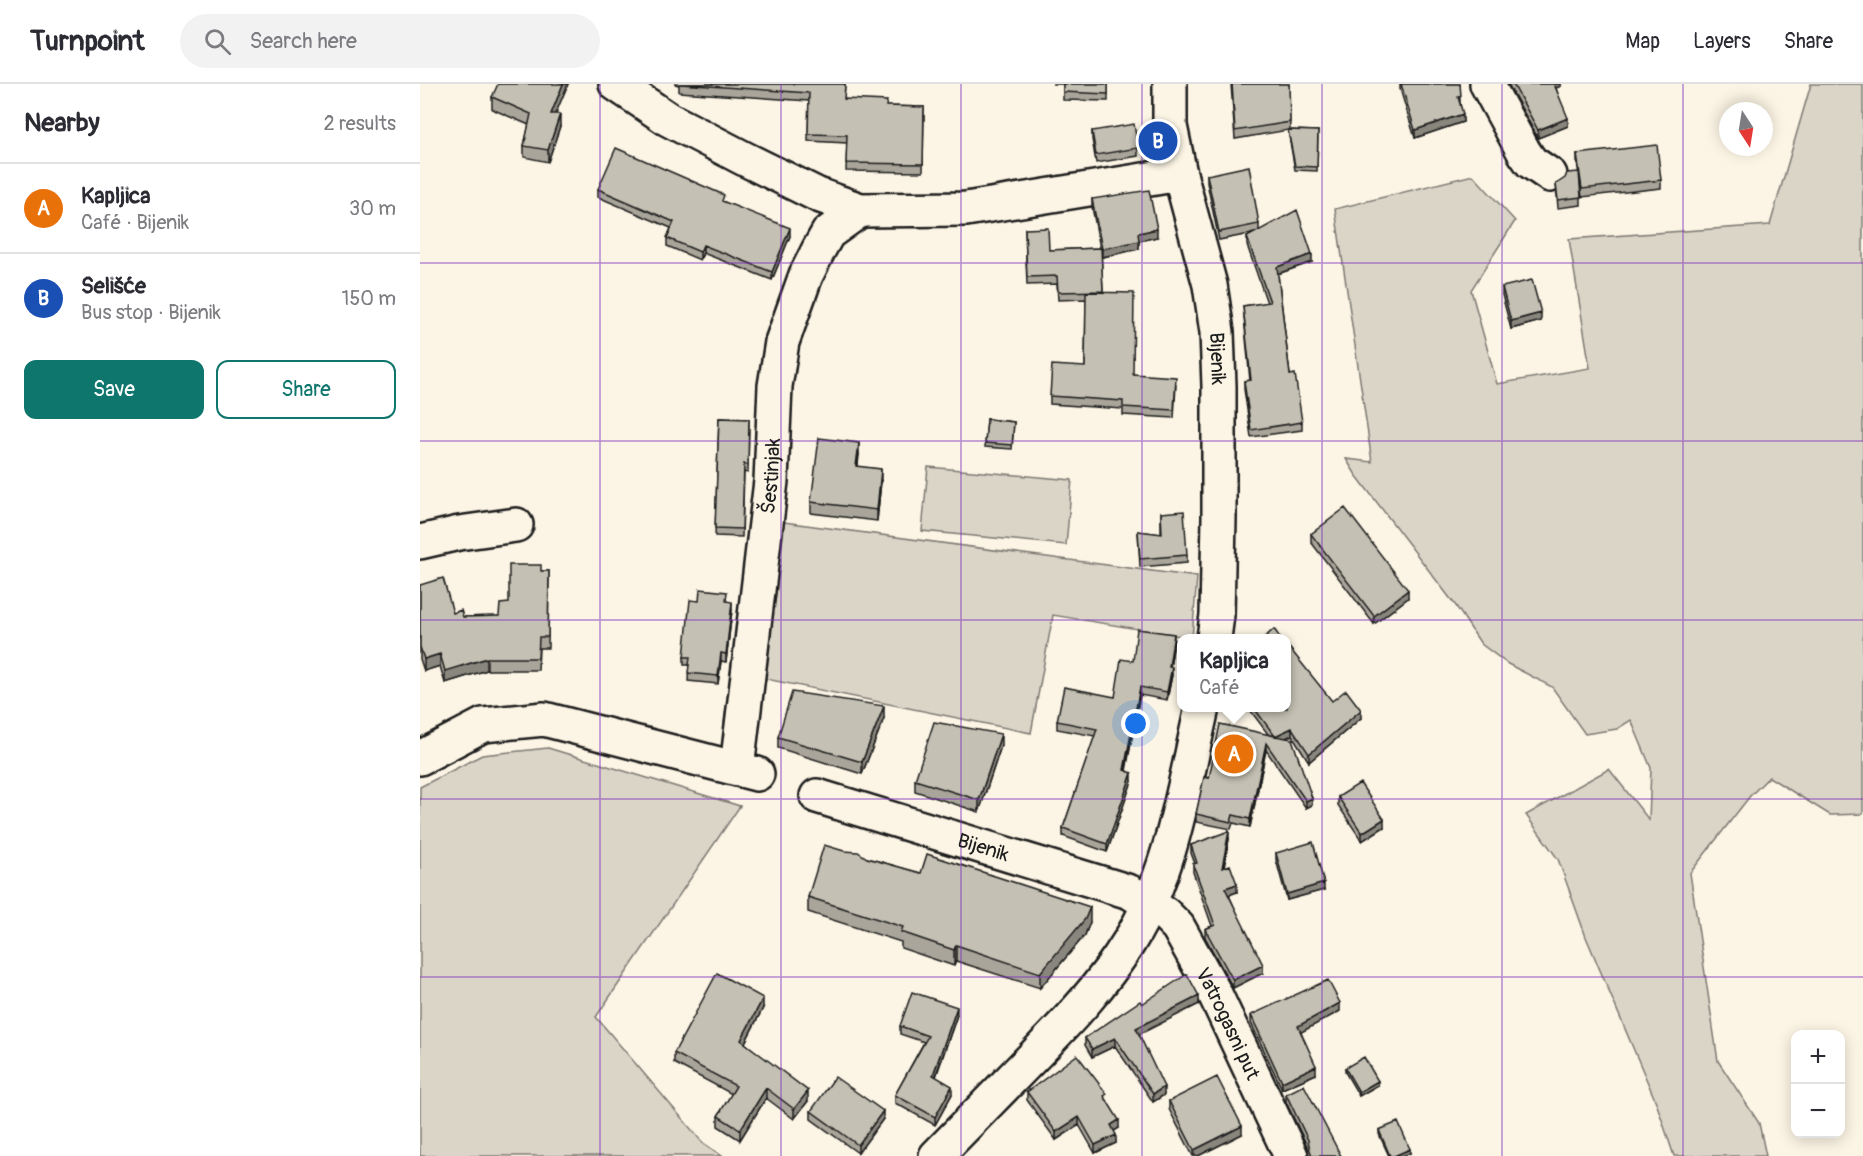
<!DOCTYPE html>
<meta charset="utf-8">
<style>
body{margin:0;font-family:Pangolin,sans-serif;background:#f2f2f3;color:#2b2b33}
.controls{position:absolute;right:18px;bottom:18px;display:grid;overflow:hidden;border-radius:12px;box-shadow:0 3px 15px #0003}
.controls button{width:54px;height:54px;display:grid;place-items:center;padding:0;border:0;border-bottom:2px solid #e1e1e2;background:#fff;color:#2b2b33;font:30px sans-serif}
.compass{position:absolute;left:1299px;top:18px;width:54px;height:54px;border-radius:50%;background:#fff;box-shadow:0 3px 15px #0003;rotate:168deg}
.you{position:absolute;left:716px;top:640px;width:21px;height:21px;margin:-15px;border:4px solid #fff;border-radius:50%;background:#1a73e8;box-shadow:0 0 0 9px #1a73e833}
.badge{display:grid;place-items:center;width:39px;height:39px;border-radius:50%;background:#0f766e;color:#fff;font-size:20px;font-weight:700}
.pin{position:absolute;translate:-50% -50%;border:3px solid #fff;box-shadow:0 2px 6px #0006}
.popup{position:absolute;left:757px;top:550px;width:114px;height:78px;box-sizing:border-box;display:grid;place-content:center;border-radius:12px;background:#fff;filter:drop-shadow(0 2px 4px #0005);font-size:20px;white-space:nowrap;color:#7c7c81}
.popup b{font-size:22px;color:#2b2b33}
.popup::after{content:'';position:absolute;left:50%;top:100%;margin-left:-12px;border:12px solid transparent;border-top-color:#fff}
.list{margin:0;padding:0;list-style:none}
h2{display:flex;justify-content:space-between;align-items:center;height:78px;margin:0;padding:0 24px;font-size:26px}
h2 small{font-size:20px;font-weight:400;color:#7c7c81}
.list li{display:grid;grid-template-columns:39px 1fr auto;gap:18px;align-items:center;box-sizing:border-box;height:90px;padding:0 24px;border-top:2px solid #e1e1e2}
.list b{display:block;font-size:22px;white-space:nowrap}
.list p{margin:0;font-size:20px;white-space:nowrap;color:#7c7c81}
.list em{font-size:20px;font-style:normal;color:#7c7c81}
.actions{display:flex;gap:12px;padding:18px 24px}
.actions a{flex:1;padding:14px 0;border:2px solid #0f766e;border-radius:12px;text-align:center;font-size:21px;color:#0f766e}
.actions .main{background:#0f766e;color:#fff}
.icon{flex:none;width:33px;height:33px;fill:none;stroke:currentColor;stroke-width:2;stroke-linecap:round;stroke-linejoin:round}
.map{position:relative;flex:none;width:1443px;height:1072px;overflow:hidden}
header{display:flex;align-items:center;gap:36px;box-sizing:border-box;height:84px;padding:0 30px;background:#fff;border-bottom:2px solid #e1e1e2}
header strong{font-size:28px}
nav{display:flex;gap:33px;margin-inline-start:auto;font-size:21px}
.search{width:420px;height:54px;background:#f2f2f3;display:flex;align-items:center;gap:15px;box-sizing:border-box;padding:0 21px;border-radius:33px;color:#7c7c81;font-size:22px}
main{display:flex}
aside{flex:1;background:#fff}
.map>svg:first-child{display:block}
</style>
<header>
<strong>Turnpoint</strong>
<div class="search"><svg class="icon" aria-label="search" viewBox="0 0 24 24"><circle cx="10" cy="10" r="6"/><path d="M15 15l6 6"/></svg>Search here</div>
<nav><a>Map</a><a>Layers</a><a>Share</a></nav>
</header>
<main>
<aside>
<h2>Nearby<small>2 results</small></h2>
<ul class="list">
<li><span class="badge" style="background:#e8710a">A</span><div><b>Kapljica</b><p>Café · Bijenik</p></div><em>30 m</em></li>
<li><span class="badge" style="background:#1a4fb4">B</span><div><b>Selišće</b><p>Bus stop · Bijenik</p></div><em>150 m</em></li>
</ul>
<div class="actions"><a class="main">Save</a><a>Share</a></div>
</aside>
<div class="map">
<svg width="1443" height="1072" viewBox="0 0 1443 1072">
<rect width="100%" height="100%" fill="#fcf5e5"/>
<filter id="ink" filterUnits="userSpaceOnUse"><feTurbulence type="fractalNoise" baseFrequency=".0167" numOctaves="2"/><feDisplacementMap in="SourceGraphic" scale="12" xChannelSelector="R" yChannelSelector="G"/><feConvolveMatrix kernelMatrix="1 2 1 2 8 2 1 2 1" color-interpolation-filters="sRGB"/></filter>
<g filter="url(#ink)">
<path fill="#dbd5c8" stroke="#7c7872" stroke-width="1.5" d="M 1391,0 L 1443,0 L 1443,730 L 1410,731 L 1349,693 L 1330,712 L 1270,789 L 1298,977 L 1339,1039 L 1346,1072 L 1254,1072 L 1236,1018 L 1166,853 L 1138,775 L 1106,731 L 1189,685 L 1229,736 L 1231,684 L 1211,636 L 1197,645 L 1165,650 L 1132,603 L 1088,580 L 1061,560 L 1036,522 L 936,391 L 926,375 L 952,378 L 915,125 L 1053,91 L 1095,137 L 1051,206 L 1077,300 L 1170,284 L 1149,155 L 1350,141 Z
M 508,383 L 652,396 L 646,461 L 502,447 Z
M 356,437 L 777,493 L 772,554 L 633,531 L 611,649 L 341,594 Z
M 128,664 L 320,722 L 176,933 L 282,1058 L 302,1072 L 0,1072 L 0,703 L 62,671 Z"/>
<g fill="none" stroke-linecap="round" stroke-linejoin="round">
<defs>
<g id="street">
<path d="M 196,0 L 248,35 L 323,74 L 398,111 L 440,126 L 546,125 L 760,90"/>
<path d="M 1067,0 L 1104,68 L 1111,78 L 1130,91"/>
<path d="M 0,458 L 39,449 L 96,441"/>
<path d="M 0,674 L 63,641 L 124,635 L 337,690"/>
<path id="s1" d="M 317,684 L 351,397 L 355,302 L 362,258 L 386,191 L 399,165 L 408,149 L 440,126"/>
<path id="s2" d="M 397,712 L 710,808 L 745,830 L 758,843 L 795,910 L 871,1072"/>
</g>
<g id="secondary">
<path id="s3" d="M 750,0 L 750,42 L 760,90 L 790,201 L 797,248 L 799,302 L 799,434 L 797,531 L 794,554"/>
<path d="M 516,1072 C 546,1041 576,1011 606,980 C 643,942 681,904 709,858 C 752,789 764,702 782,624"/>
</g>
</defs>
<use href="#street" stroke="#1c1c1c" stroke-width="38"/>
<use href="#secondary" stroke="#1c1c1c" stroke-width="38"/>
<use href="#street" stroke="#fcf5e5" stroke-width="33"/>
<use href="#secondary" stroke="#fcf5e5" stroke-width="33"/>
</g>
<path fill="#a9a59a" stroke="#1c1c1c" stroke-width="1.5" d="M 148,0 L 135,30 L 140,42 L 128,78 L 104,73 L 104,62 L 109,41 L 72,25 L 72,13 Z
M 254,0 L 425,0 L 424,15 L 466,22 L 504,23 L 503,88 L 426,87 L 427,59 L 388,57 L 389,17 L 259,8 L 259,1 Z
M 632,0 L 688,0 L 688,17 L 643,16 L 643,0 Z
M 811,0 L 869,0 L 870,46 L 898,47 L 897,87 L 875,86 L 868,46 L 815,55 Z
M 980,0 L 1040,0 L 1040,20 L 1043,38 L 995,54 L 980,5 Z
M 1088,0 L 1141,0 L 1141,2 L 1136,4 L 1148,42 L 1118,54 Z
M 672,47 L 718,64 L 718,72 L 676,79 L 672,55 Z
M 1157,70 L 1241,96 L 1241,104 L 1162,113 L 1157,78 Z
M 787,91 L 839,140 L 839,146 L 892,178 L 858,190 L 870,291 L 882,338 L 882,346 L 831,353 L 824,305 L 824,297 L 830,297 L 823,222 L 847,219 L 827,161 L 827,153 L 835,149 L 799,156 L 787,99 Z
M 1136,100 L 1161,113 L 1161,121 L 1138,124 Z
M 178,105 L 304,118 L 370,152 L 352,196 L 283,169 L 280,176 L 247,162 L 247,154 L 251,144 L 178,113 Z
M 672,115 L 737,153 L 719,157 L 719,165 L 682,173 L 681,167 L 683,208 L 713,290 L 756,301 L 754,334 L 703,331 L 703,325 L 630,320 L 630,312 L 665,283 L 666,215 L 638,216 L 637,200 L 607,201 L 605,145 L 629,166 L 680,164 L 672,123 Z
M 1082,203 L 1121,237 L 1091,245 L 1082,211 Z
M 299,334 L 329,335 L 328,389 L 324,388 L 322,453 L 295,452 Z
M 567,335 L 594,338 L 592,365 L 565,363 Z
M 439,370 L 438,382 L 461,397 L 457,437 L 391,429 L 391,418 Z
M 741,429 L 767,471 L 767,479 L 720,483 L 718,447 L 741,450 Z
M 891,450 L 988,514 L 954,540 L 891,458 Z
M 121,487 L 129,487 L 128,564 L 119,564 L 118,586 L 67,586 L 25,599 L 20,582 L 4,587 L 0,575 L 0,501 L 33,529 L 43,533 L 79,532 L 89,519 Z
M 279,517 L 307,517 L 312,526 L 306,578 L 301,577 L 298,600 L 268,597 L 269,581 L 264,581 L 264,573 Z
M 754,558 L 750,583 L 752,591 L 747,616 L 720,611 L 706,687 L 712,697 L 687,768 L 643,752 L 643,744 L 675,652 L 637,645 L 637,637 L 695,613 L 713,577 Z
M 912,617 L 941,634 L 889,678 L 872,651 L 866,654 L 892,721 L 886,724 L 846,666 L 830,743 L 813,739 L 811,745 L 776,738 L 776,730 L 789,694 L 848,650 L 830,626 L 830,624 L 867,624 Z
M 464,634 L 442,690 L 358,664 L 358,653 Z
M 581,662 L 559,728 L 495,707 L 495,696 Z
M 918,713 L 964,743 L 942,757 L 918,721 Z
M 809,755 L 804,784 L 817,808 L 809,811 L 843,889 L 813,904 L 785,853 L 785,845 L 792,842 L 773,788 L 773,780 L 775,780 L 771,769 L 771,761 Z
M 856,769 L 904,806 L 867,816 L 856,776 Z
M 447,774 L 670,838 L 665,851 L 620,904 L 536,877 L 534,882 L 481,864 L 481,858 L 388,828 L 388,813 Z
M 722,920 L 779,920 L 719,950 L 744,1011 L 733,1018 L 695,962 L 672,973 L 665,961 L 665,954 Z
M 343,924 L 325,959 L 388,1017 L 374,1035 L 346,1014 L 320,1056 L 298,1042 L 298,1032 L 312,1010 L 254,979 L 254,969 Z
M 920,927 L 880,948 L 896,990 L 862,1005 L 831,939 L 831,931 Z
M 537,931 L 516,993 L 532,1010 L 515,1041 L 475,1019 L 475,1011 L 504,958 L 480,950 L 480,942 Z
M 925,984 L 958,1001 L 939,1012 L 925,988 Z
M 607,1008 L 687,1016 L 699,1044 L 694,1047 L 696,1059 L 675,1069 L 659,1041 L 636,1056 L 607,1016 Z
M 866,1010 L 921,1072 L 889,1072 L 888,1064 L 866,1018 Z
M 749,1017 L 822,1050 L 778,1072 L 773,1072 L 749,1025 Z
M 391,1027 L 463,1035 L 438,1069 L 391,1035 Z
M 959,1046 L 990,1069 L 983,1072 L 969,1072 L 959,1050 Z"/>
<path fill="#89867d" stroke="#1c1c1c" stroke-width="1.5" d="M 143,0 L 148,0 L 131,41 L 131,30 Z
M 1133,0 L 1141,0 L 1141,2 L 1133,5 Z
M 140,30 L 140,42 L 128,78 L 128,66 Z
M 1043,30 L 1043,38 L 995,54 L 995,46 Z
M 1148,34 L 1148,42 L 1118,54 L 1118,46 Z
M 370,144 L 370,152 L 352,196 L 352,188 Z
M 737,145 L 737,153 L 719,157 L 719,165 L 682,173 L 682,165 L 718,149 Z
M 283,161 L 283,169 L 280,176 L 280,168 Z
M 892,170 L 892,178 L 857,190 L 857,183 Z
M 1121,229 L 1121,237 L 1091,245 L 1091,237 Z
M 439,359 L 439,370 L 436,394 L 436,382 Z
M 461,385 L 461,397 L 457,437 L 457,426 Z
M 988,506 L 988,514 L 954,540 L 954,532 Z
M 312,518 L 312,526 L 306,578 L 306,570 Z
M 754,550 L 754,558 L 749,591 L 749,583 Z
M 301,569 L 301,577 L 298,600 L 298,592 Z
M 20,570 L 20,582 L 4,587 L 4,575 Z
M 67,574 L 67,586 L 25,599 L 25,587 Z
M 752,583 L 752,591 L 747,616 L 747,608 Z
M 720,603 L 720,611 L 704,694 L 704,686 Z
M 464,622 L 464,634 L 442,690 L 442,678 Z
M 941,626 L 941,634 L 889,678 L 889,670 Z
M 872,644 L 872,651 L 855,659 L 855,652 Z
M 581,650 L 581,662 L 559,728 L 559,716 Z
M 846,659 L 846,666 L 830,743 L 830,735 Z
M 712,689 L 712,697 L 687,768 L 687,760 Z
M 892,714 L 892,721 L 886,724 L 886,717 Z
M 964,735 L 964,743 L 942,757 L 942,749 Z
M 809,747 L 809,755 L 802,792 L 802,784 Z
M 904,799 L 904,806 L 867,816 L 867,810 Z
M 817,800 L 817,808 L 805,812 L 805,804 Z
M 670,823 L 670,838 L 665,851 L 620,904 L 620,889 Z
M 536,861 L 536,877 L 534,882 L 534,866 Z
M 843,881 L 843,889 L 813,904 L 813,896 Z
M 779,912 L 779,920 L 716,952 L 716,944 Z
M 343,914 L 343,924 L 321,966 L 321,956 Z
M 920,919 L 920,927 L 878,950 L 878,942 Z
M 537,923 L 537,931 L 513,999 L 513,991 Z
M 695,954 L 695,962 L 672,973 L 672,965 Z
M 896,982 L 896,990 L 862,1005 L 862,998 Z
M 958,997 L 958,1001 L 939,1012 L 939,1008 Z
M 532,1002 L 532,1010 L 515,1041 L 515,1033 Z
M 744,1003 L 744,1011 L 733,1018 L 733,1010 Z
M 346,1004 L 346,1014 L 320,1056 L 320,1046 Z
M 388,1007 L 388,1017 L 374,1035 L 374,1025 Z
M 463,1027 L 463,1035 L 438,1069 L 438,1061 Z
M 659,1033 L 659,1041 L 636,1056 L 636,1048 Z
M 699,1036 L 699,1044 L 691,1049 L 691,1041 Z
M 822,1042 L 822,1050 L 778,1072 L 774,1072 L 774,1066 Z
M 696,1051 L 696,1059 L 675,1069 L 675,1061 Z
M 990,1065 L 990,1069 L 983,1072 L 974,1072 Z"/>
<path fill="#c4c0b3" stroke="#1c1c1c" stroke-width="1.5" d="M 78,0 L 143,0 L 131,30 L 140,30 L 128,66 L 104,62 L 111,30 L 72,13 Z
M 260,0 L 425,0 L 424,15 L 467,17 L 466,22 L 504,23 L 503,80 L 426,79 L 427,51 L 388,50 L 389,9 Z
M 643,0 L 688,0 L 688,10 L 643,8 Z
M 812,0 L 869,0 L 870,38 L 815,47 Z
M 981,0 L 1040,0 L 1041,12 L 1038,13 L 1043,30 L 995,46 Z
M 1093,0 L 1134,0 L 1148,34 L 1118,46 Z
M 714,40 L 718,64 L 676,71 L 672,47 Z
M 868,46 L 898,47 L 897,83 L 875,82 Z
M 1237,61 L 1241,96 L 1162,105 L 1157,70 Z
M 196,64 L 304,111 L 302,117 L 370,144 L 352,188 L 283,161 L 280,168 L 247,154 L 254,138 L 178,105 Z
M 829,82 L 839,140 L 799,148 L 787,91 Z
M 1159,88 L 1161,113 L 1138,116 L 1136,100 L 1145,94 L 1147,89 Z
M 729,106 L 737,145 L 718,149 L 719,157 L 682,165 L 672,115 Z
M 877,126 L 892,170 L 857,183 L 870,291 L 875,290 L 882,338 L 831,346 L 824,297 L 831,296 L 823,222 L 850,218 L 827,153 Z
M 628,144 L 629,166 L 681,164 L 683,207 L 638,208 L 637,192 L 607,193 L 605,145 Z
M 1112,196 L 1121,229 L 1091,237 L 1082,203 Z
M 666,208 L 714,209 L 713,290 L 756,293 L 754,326 L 703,323 L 703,317 L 630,312 L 632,281 L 665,283 Z
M 299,334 L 329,335 L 328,381 L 324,380 L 322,445 L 295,444 Z
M 567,335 L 594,338 L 592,361 L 565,359 Z
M 399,354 L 439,359 L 436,382 L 461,385 L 457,426 L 391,418 Z
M 925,424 L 988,506 L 954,532 L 891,450 Z
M 764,427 L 767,471 L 720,475 L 718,447 L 742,450 L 741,429 Z
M 89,481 L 121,481 L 121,487 L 129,487 L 128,553 L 119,553 L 118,574 L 67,574 L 25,587 L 20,570 L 4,575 L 0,563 L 0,501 L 23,494 L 33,529 L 41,526 L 43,533 L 79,532 L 80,520 L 89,519 Z
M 280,505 L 307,508 L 306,517 L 312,518 L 306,570 L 301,569 L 298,592 L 268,589 L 270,573 L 264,573 L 270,516 L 279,517 Z
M 717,545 L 754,550 L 749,583 L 752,583 L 747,608 L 720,603 L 704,686 L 712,689 L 687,760 L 643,744 L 677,645 L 637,637 L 644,603 L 695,613 L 701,575 L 713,577 Z
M 854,545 L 861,555 L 843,555 Z
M 867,561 L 912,617 L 926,606 L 941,626 L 889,670 L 872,644 L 855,652 L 872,655 L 892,714 L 886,717 L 846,659 L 830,735 L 813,731 L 811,738 L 776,730 L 784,693 L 789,694 L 800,640 L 855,652 L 834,624 L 867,624 Z
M 372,608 L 464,622 L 442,678 L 358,653 Z
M 514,638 L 581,650 L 559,716 L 495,696 Z
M 940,699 L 964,735 L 942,749 L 918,713 Z
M 809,747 L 802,784 L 810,781 L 817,800 L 805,804 L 843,881 L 813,896 L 785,845 L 795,841 L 773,780 L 777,779 L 771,761 Z
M 893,758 L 904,799 L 867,810 L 856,769 Z
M 404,761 L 424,767 L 438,768 L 447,774 L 501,789 L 507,770 L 670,823 L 665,835 L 620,889 L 536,861 L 534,866 L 481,848 L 483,843 L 388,813 Z
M 297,889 L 343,914 L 321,956 L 388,1007 L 374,1025 L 346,1004 L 320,1046 L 298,1032 L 316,1002 L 254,969 Z
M 767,890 L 779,912 L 716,944 L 744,1003 L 733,1010 L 695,954 L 672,965 L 665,954 L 720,917 L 722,920 Z
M 908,896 L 920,919 L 878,942 L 896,982 L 862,998 L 831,931 Z
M 492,908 L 537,923 L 513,991 L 532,1002 L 515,1033 L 475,1011 L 508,952 L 480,942 Z
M 657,971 L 687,1010 L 684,1012 L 699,1036 L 691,1041 L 696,1051 L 675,1061 L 659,1033 L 636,1048 L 607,1008 Z
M 944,973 L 958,997 L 939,1008 L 925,984 Z
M 415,993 L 463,1027 L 438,1061 L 391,1027 Z
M 797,993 L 822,1042 L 774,1066 L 749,1017 Z
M 884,1001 L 921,1072 L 892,1072 L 890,1066 L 888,1056 L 866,1010 Z
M 978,1038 L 990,1065 L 974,1072 L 970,1072 L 959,1046 Z"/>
</g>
<path fill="none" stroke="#7b2cbf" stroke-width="1.5" stroke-opacity="0.55" d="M 180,0 L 180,1072M 361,0 L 361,1072M 541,0 L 541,1072M 722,0 L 722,1072M 902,0 L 902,1072M 1082,0 L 1082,1072M 1263,0 L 1263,1072M 0,179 L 1443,179M 0,357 L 1443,357M 0,536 L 1443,536M 0,715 L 1443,715M 0,893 L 1443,893"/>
<g text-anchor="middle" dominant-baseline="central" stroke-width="4.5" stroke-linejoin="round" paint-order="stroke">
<g font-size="20" fill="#1c1c1c" stroke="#fcf5e5">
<text stroke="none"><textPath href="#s3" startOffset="280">Bijenik</textPath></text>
<text stroke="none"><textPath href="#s1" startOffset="294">Šestinjak</textPath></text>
<text stroke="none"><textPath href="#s2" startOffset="174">Bijenik</textPath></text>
<text stroke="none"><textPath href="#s2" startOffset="496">Vatrogasni put</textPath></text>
</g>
</g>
</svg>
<div class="controls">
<button>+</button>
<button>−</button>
</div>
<svg class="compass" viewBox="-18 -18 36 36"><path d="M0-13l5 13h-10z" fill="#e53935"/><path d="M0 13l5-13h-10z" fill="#7c7c81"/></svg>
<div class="you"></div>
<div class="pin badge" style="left:814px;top:670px;background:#e8710a">A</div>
<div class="popup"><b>Kapljica</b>Café</div>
<div class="pin badge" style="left:738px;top:57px;background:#1a4fb4">B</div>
</div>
</main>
